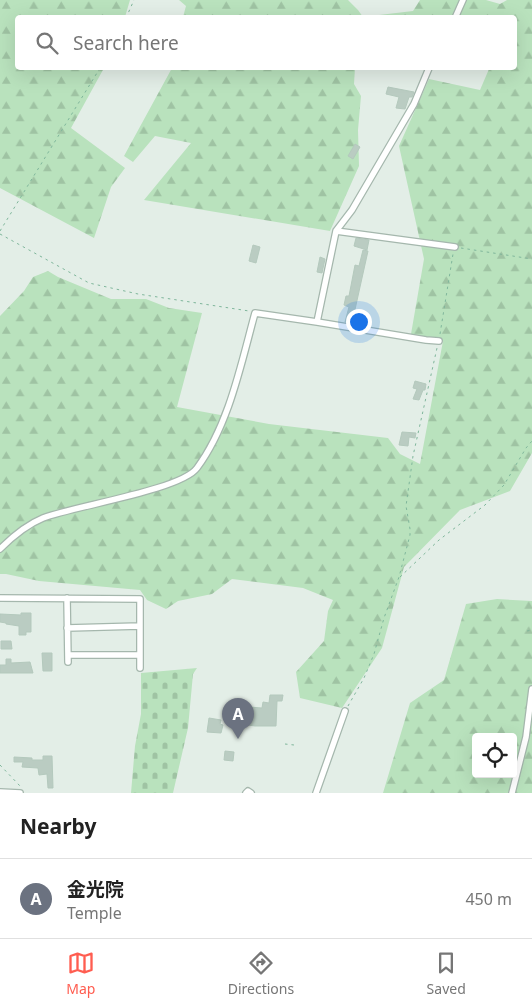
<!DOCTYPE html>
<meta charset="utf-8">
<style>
body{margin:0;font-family:"Noto Sans","Noto Sans JP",sans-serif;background:#f6f6f6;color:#222}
.controls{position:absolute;right:15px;bottom:15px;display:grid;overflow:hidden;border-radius:5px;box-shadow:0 5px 20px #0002}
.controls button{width:45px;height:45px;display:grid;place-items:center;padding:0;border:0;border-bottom:1px solid #e0e0e0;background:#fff;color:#222;font:25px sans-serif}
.you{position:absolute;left:358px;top:321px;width:18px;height:18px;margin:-12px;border:4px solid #fff;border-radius:50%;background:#1a73e8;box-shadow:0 0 0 8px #1a73e833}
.badge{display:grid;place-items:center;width:32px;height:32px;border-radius:50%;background:#ff5d50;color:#fff;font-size:16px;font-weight:700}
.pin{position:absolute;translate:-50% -41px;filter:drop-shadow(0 1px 2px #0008)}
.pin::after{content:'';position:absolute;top:26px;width:18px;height:15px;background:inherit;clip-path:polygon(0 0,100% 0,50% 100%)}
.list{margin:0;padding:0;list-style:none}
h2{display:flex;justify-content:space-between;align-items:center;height:65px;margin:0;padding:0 20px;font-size:21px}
h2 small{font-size:16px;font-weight:400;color:#767676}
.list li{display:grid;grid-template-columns:32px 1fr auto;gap:15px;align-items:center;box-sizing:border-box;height:80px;padding:0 20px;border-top:1px solid #e0e0e0}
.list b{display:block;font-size:19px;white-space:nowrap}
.list p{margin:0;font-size:16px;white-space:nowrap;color:#767676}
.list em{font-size:16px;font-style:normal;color:#767676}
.icon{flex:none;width:28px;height:28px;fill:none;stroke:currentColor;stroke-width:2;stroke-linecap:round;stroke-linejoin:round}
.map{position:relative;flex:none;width:532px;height:793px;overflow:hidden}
.search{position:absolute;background:#fff;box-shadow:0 5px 20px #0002;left:15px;right:15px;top:15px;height:55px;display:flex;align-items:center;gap:12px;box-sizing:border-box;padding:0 18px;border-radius:5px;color:#767676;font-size:19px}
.sheet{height:145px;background:#fff}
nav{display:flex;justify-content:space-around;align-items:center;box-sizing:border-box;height:70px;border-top:1px solid #e0e0e0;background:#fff;font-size:14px;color:#767676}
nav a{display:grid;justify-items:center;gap:2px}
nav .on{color:#ff5d50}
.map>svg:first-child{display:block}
</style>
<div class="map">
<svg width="532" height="793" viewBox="0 0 532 793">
<defs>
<pattern id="forest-firs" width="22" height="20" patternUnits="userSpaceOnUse" patternTransform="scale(1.25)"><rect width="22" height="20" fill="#b9e2bd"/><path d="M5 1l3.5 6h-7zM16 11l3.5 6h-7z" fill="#9fc3a3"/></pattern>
<pattern id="cemetery-stones" width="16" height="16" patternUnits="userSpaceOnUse" patternTransform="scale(1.25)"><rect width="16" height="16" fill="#b9e2bd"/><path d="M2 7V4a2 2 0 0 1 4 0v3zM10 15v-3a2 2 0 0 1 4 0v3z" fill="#9fc3a3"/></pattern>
</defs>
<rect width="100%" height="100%" fill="#e3eee7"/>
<path fill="url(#forest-firs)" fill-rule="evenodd" d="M 0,0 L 130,0 L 125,17 L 18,18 L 18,68 L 104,68 L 71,128 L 125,168 L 111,187 L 94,238 L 0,188 Z
M 179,0 L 348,0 L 358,10 L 363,17 L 183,17 L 186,6 Z
M 420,0 L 486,0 L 500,4 L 507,0 L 532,0 L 532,453 L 510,491 L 460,510 L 404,567 L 382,648 L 342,708 L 300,698 L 296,672 L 324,641 L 328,611 L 333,600 L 303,588 L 232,579 L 212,594 L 178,601 L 166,609 L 147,600 L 140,590 L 39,581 L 6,574 L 0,574 L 0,316 L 24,291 L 33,277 L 48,271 L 58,277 L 111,299 L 146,299 L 169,308 L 202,313 L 177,407 L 269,424 L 388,438 L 400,454 L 420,464 L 443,341 L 411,334 L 424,259 L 399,146 L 429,79 L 480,90 L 489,69 L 486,68 L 514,68 L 514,18 L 376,17 L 379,15 L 413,11 Z
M 172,68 L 355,68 L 354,84 L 361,96 L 358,130 L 359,166 L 330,231 L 144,200 L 191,143 L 155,136 L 133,162 L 124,156 Z
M 497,599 L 532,601 L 532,793 L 383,793 L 410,703 L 444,680 L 466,604 ZM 476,737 L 513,737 L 513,774 L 476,774 Z"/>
<path fill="url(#cemetery-stones)" d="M 197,668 L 193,674 L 188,728 L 173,793 L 131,793 L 135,746 L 141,714 L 141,673 Z"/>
<path fill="#baccc2" stroke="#b4c9bd" d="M 388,87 L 414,92 L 412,97 L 409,97 L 405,109 L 396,108 L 399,97 L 386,94 Z
M 355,144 L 360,147 L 353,159 L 348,156 Z
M 356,238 L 369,240 L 367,250 L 354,246 Z
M 253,245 L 260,247 L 256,263 L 249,261 Z
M 363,250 L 368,251 L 352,323 L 345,322 L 349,307 L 344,305 L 346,296 L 349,296 L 355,265 L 359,266 Z
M 320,257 L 325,259 L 322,273 L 317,272 Z
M 415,381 L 426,384 L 425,390 L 423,390 L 419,400 L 413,399 L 417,389 L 413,388 Z
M 402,432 L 416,433 L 415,438 L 409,437 L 408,446 L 399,445 Z
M 21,613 L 31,613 L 31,632 L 26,632 L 26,635 L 19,635 L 19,626 L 6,624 L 6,623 L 0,622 L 0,614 L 21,615 Z
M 1,641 L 11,641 L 12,649 L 1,649 Z
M 42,653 L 52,653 L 52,671 L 43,671 Z
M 6,659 L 11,659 L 11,663 L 30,662 L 33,673 L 0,673 L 0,665 L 6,665 Z
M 270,695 L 283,695 L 282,701 L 277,701 L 276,726 L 255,726 L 248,725 L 249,723 L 234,722 L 236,706 L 262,708 L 263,702 L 269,703 Z
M 209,718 L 221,720 L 220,724 L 223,725 L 221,733 L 207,732 Z
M 225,751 L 234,752 L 233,761 L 224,760 Z
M 43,756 L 52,756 L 53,788 L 48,788 L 47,774 L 39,775 L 38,768 L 22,767 L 23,762 L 14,762 L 14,757 L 32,758 L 32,760 L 43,760 Z"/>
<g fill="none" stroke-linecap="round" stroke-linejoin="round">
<defs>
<path id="street" d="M 455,18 L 463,0
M 336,231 L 455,247
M 317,322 L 426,340 L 439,341
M 0,549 C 13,536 26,525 43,518 C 74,506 181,490 197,468 C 229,425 241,364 255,313 L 317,322 L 336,231 L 352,210 L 414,104 L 429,68
M 0,598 L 140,599 L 140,668
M 67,598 L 68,662
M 67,628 L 140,626
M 68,655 L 140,655
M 0,792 L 20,793
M 246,793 L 248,791 L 251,793
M 316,793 L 345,711
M 512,793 L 526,737 L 532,689"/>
</defs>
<use href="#street" stroke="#a5b7ad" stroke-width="8"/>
<path stroke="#7fb69b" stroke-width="1" stroke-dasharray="2.5 4" stroke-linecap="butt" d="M 126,18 L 134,0
M 0,231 L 100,68
M 0,234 L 89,283 L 138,294 L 249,311
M 461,248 L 532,259
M 440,334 L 453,254
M 400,577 L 439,540 L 485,505 L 504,485 L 526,448 L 532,441
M 527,631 L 532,630
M 348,706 L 364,678 L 374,654 L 384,618 L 399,577 L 410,535 L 410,529 L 406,506 L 413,456 L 437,348
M 285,744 L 294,745
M 0,765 L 20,786"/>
<use href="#street" stroke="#fff" stroke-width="5.5"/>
</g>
</svg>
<div class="controls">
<button><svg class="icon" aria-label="locate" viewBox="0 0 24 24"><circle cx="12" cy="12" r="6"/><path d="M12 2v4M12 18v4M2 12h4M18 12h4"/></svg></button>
</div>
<div class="you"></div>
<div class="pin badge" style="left:238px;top:739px;background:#6b7280">A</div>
<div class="search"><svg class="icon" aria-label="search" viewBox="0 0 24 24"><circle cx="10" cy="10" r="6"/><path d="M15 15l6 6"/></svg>Search here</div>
</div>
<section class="sheet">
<h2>Nearby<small></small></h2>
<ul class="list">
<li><span class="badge" style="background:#6b7280">A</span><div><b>金光院</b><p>Temple</p></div><em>450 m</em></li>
</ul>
</section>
<nav>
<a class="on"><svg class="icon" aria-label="map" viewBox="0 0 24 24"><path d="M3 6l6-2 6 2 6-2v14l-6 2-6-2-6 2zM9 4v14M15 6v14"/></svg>Map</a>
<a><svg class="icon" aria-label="directions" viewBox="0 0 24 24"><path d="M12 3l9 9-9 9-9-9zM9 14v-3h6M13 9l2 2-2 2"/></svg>Directions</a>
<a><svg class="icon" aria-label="saved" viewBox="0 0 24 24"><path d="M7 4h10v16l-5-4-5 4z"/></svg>Saved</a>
</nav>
